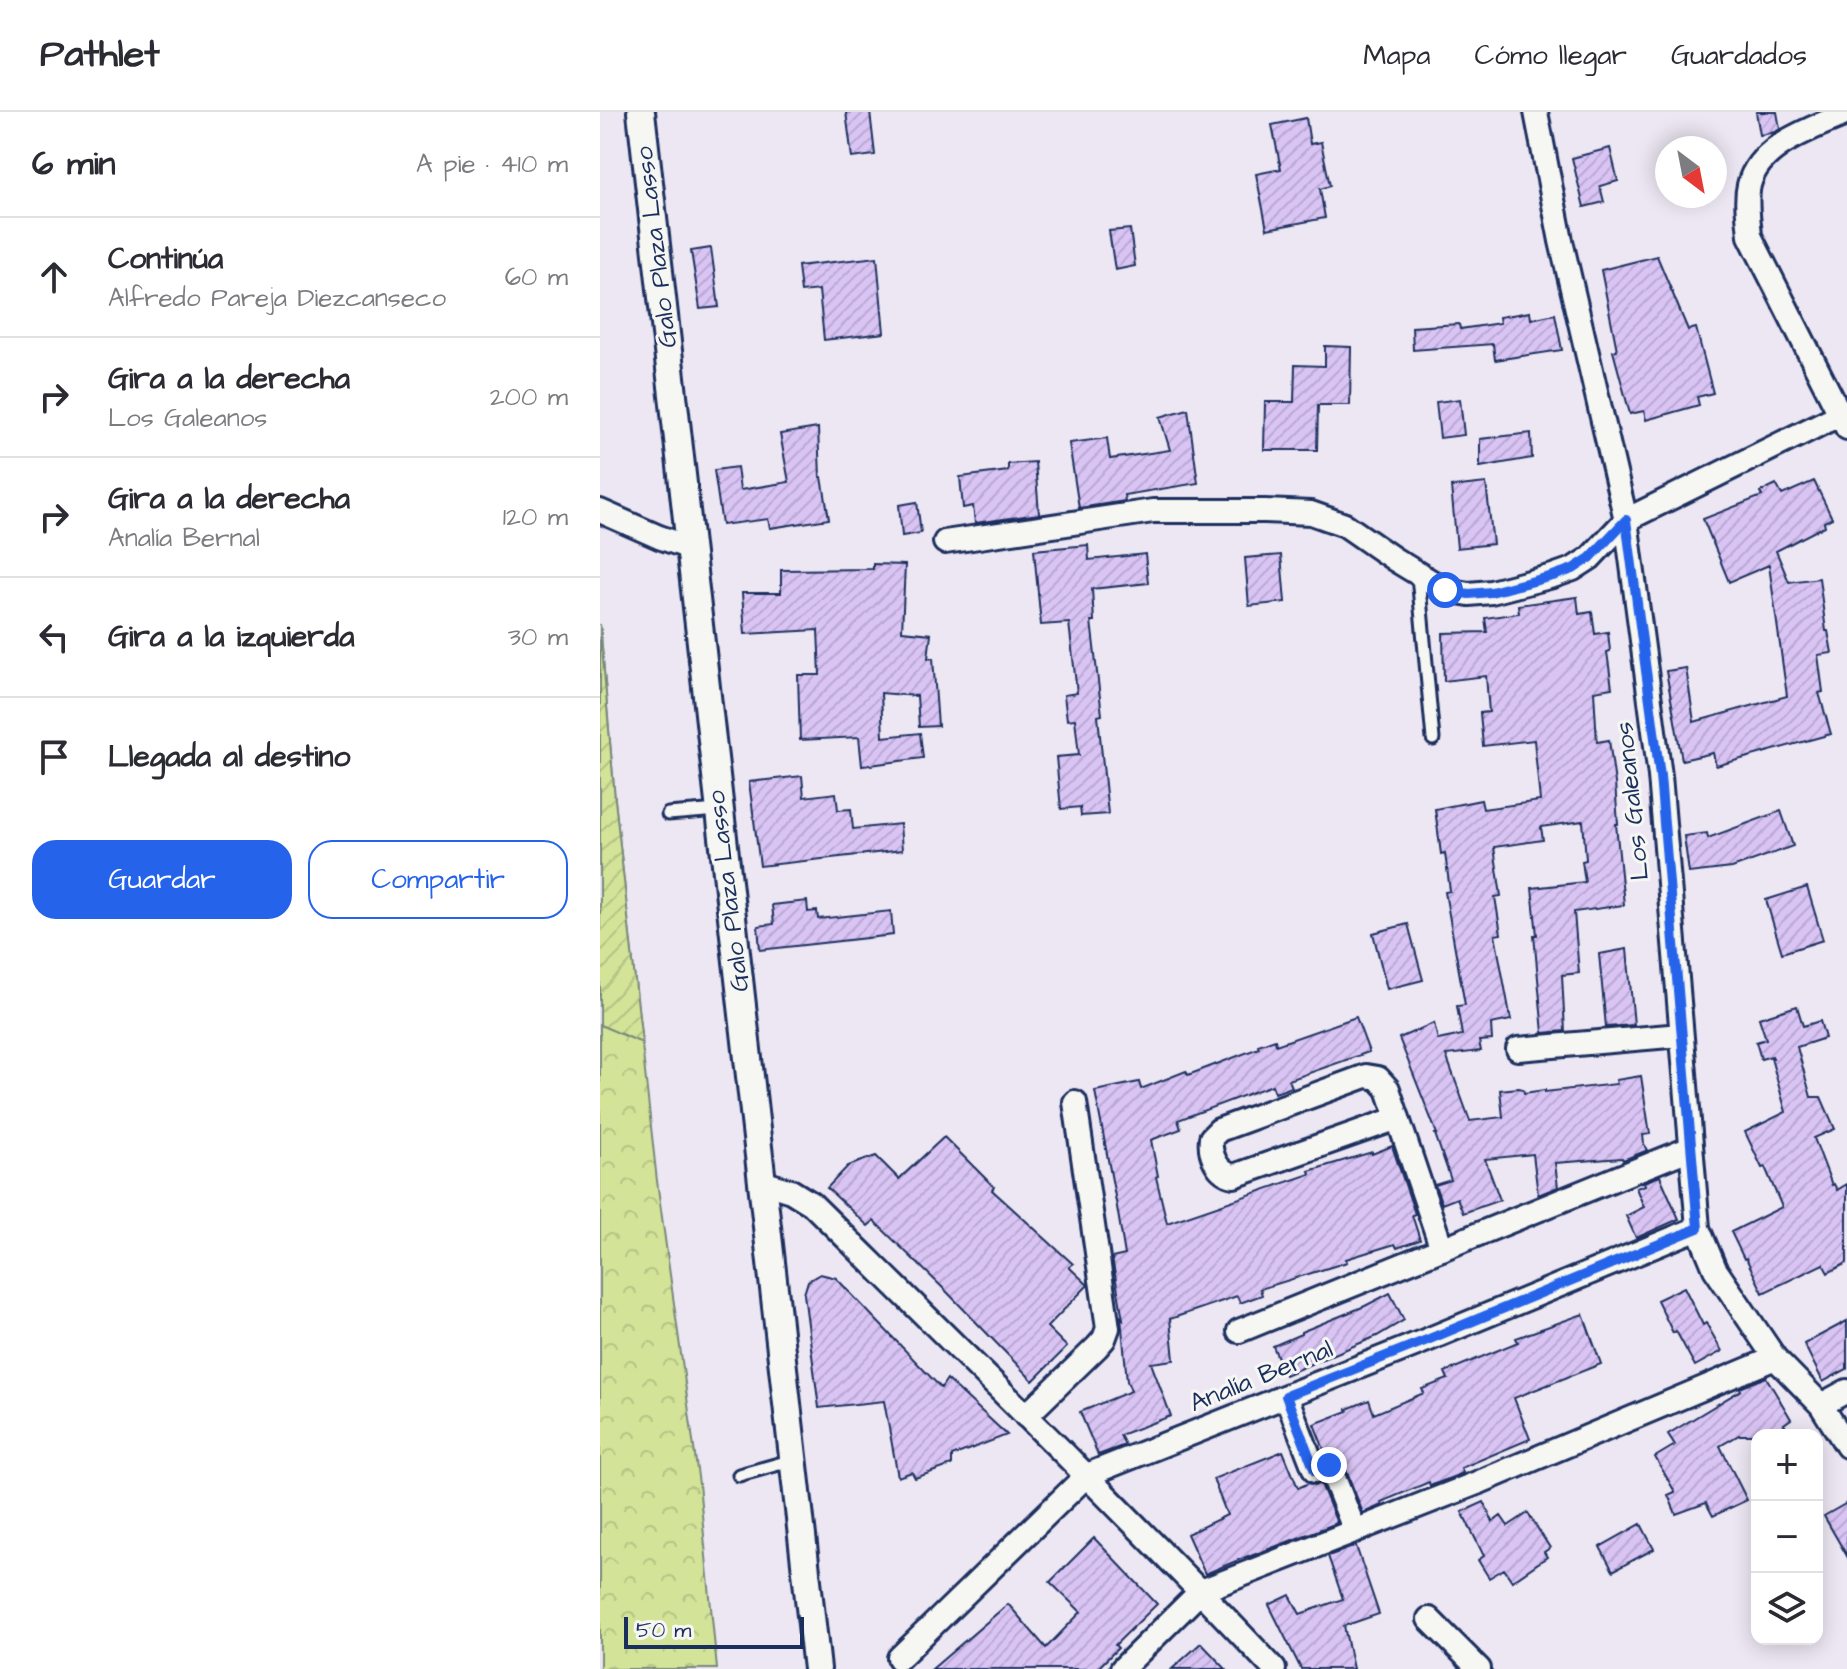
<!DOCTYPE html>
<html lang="es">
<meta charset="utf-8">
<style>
body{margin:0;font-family:"Architects Daughter",sans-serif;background:#f7f7f7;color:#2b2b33}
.controls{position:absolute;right:24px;bottom:24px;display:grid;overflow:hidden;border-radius:16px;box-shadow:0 4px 20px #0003}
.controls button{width:72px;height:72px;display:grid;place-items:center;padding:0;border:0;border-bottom:2px solid #e1e1e2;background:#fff;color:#2b2b33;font:40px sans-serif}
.compass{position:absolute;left:1055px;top:24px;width:72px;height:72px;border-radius:50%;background:#fff;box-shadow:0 4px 20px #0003;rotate:148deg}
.scale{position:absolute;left:24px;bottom:20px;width:180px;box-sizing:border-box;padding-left:8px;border:4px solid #1b2f5e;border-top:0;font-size:22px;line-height:28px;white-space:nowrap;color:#1b2f5e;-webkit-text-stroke:6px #f6f6f2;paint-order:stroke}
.stop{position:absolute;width:24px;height:24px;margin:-18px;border:6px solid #2563eb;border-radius:50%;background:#fff}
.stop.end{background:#2563eb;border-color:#fff;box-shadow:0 2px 8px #0008}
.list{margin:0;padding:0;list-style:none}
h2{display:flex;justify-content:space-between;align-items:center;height:104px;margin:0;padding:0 32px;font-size:34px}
h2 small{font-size:26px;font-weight:400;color:#7c7c81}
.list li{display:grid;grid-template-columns:52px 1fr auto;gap:24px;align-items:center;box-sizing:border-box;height:120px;padding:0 32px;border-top:2px solid #e1e1e2}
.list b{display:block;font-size:30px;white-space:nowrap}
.list p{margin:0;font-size:26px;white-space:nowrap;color:#7c7c81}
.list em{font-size:26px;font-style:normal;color:#7c7c81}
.actions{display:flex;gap:16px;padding:24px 32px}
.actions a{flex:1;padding:18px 0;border:2px solid #2563eb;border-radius:24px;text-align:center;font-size:28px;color:#2563eb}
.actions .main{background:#2563eb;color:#fff}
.icon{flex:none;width:44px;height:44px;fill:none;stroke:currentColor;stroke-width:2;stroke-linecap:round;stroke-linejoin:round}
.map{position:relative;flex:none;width:1247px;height:1557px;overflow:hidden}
header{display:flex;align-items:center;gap:48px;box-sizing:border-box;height:112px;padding:0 40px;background:#fff;border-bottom:2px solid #e1e1e2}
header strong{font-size:38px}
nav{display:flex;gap:44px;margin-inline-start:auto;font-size:28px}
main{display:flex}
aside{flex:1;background:#fff}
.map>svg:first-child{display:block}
</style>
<header>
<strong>Pathlet</strong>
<nav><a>Mapa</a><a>Cómo llegar</a><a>Guardados</a></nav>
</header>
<main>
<aside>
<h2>6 min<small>A pie · 410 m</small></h2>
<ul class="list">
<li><svg class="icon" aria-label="ahead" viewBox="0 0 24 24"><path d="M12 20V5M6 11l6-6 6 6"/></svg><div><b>Continúa</b><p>Alfredo Pareja Diezcanseco</p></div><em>60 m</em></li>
<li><svg class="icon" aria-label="right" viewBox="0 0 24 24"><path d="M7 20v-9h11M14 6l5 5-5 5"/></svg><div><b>Gira a la derecha</b><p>Los Galeanos</p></div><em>200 m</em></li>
<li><svg class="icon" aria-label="right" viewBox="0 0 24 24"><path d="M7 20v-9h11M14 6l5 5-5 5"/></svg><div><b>Gira a la derecha</b><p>Analía Bernal</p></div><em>120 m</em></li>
<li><svg class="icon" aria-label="left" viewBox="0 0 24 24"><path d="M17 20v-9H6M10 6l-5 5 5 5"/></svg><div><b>Gira a la izquierda</b></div><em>30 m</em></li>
<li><svg class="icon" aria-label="arrive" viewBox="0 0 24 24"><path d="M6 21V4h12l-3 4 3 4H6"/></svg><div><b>Llegada al destino</b></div></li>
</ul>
<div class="actions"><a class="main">Guardar</a><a>Compartir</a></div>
</aside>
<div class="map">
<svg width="1247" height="1557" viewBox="0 0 1247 1557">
<defs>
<pattern id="park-crowns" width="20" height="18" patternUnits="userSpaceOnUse" patternTransform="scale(2)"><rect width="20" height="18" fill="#d3e397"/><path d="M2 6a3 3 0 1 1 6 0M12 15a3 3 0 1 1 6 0" fill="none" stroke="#b5c385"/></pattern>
<pattern id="garden-furrows" width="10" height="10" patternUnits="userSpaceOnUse" patternTransform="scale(2)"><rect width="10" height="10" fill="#d3e397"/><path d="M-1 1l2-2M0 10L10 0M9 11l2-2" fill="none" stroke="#b5c385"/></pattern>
<pattern id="building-hatch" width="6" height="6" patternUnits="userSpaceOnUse" patternTransform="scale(2)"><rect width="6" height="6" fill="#d9c4f4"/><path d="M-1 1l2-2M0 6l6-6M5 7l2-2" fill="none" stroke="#baa9d4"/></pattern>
</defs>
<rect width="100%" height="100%" fill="#ede7f3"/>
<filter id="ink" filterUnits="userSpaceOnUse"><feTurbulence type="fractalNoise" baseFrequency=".0125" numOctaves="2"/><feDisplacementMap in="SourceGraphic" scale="16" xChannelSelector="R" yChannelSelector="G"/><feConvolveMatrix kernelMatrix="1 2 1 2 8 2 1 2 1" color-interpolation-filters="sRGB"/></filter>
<g filter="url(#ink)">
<path fill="url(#park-crowns)" stroke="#77897a" stroke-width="2" d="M 0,512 L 15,688 L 57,1069 L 99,1372 L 117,1557 L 0,1557 Z"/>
<path fill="url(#garden-furrows)" stroke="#77897a" stroke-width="2" d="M 0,512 L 15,688 L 42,931 L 0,913 Z"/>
<path fill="url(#building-hatch)" stroke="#1b2f5e" stroke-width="2" d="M 246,0 L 270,0 L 275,43 L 252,46 Z
M 1156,0 L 1177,0 L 1180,17 L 1175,20 L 1160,23 Z
M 706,6 L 710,32 L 721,30 L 730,74 L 720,77 L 725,106 L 667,117 L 656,62 L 681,57 L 672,13 Z
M 1010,36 L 1018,69 L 1000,74 L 1004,90 L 984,95 L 972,46 Z
M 530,117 L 535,154 L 515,158 L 509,119 Z
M 111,136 L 119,195 L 100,197 L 91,139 Z
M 1057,144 L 1088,218 L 1096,216 L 1113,281 L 1097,285 L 1099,293 L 1046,308 L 1044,299 L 1030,302 L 1013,239 L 1017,238 L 1001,158 Z
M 277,145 L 284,221 L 224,228 L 219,178 L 201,180 L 198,154 Z
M 930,200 L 931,207 L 955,202 L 962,238 L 895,248 L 893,232 L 813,238 L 812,215 L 859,212 L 860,217 L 900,211 L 899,205 Z
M 725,234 L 751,235 L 750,293 L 718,293 L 717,338 L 664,338 L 665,290 L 694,290 L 695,253 L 725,254 Z
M 860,287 L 864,323 L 840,326 L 836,290 Z
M 588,297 L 598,371 L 524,383 L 525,389 L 479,396 L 469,331 L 507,326 L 510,347 L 570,338 L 560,305 Z
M 218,316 L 220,365 L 222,365 L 229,407 L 170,416 L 168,407 L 122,413 L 114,358 L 137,355 L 140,378 L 189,370 L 180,322 Z
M 931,321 L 932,346 L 880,355 L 880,327 Z
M 435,350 L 439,402 L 375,411 L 373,394 L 363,396 L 360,365 L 408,359 L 408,352 Z
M 1214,369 L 1232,406 L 1224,410 L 1225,414 L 1176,439 L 1189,470 L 1219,466 L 1226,519 L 1228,519 L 1232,541 L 1218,543 L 1223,580 L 1219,581 L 1231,622 L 1116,654 L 1113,641 L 1082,648 L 1066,559 L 1086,556 L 1094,610 L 1187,584 L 1169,453 L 1129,470 L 1103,407 L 1162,384 L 1160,380 L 1176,372 L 1182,383 Z
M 886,371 L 893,432 L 857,436 L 851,375 Z
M 317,390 L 321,421 L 302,424 L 299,393 Z
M 488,433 L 489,448 L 545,442 L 548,471 L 492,477 L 494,509 L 491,509 L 502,603 L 498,604 L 508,702 L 481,704 L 480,695 L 461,697 L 456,645 L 479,643 L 475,607 L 467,608 L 464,583 L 477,581 L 469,511 L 441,513 L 434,438 Z
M 681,443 L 685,490 L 649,494 L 645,446 Z
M 273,452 L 305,453 L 302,519 L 331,522 L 328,546 L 333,546 L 338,614 L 319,615 L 317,584 L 281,581 L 283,625 L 320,621 L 323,646 L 262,654 L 259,625 L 200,628 L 198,563 L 220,563 L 218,518 L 145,522 L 142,481 L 181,481 L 181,458 L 273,457 Z
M 977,485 L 979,502 L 992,500 L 995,522 L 1008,520 L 1010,539 L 1007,540 L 1012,576 L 994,579 L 997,630 L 1009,628 L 1015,671 L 1018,712 L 1016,712 L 1024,793 L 974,800 L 979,861 L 962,863 L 965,919 L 943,921 L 934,823 L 937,823 L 932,776 L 985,770 L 982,749 L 986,748 L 983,709 L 941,715 L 943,728 L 894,735 L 901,784 L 895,785 L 901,822 L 895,823 L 911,908 L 891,912 L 892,928 L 879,929 L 881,939 L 846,943 L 870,1009 L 903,1005 L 900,978 L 919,976 L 923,977 L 924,981 L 945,978 L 945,980 L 1017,972 L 1016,968 L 1041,964 L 1050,1022 L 1043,1023 L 1044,1032 L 1048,1038 L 1023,1048 L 1022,1046 L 955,1051 L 958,1075 L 938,1083 L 933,1042 L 885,1047 L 900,1088 L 863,1101 L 857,1086 L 842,1092 L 835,1073 L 851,1068 L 835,1022 L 837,1022 L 799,926 L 834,911 L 838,928 L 862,923 L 857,894 L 865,893 L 845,780 L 850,779 L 845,741 L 841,742 L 835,697 L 881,688 L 883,697 L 940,689 L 934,628 L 883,634 L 880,601 L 889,600 L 886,564 L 844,569 L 843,521 L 887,520 L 885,506 L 919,501 L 918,493 Z
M 202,664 L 204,685 L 236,681 L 238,698 L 251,697 L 253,717 L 300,712 L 302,738 L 160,754 L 149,670 Z
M 1181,699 L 1193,734 L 1132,756 L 1089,761 L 1084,724 L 1107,721 L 1108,726 Z
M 1207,775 L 1223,828 L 1182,841 L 1166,788 Z
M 207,789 L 208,800 L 217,799 L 218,807 L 291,799 L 293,823 L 160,838 L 158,814 L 174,812 L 172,793 Z
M 808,812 L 823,868 L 787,877 L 773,821 Z
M 1027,837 L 1034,913 L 1006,915 L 999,842 Z
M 1197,894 L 1203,914 L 1220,909 L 1225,926 L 1197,935 L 1211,985 L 1221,985 L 1235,1017 L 1214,1026 L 1232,1073 L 1234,1072 L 1237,1078 L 1247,1072 L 1247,1151 L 1228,1161 L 1223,1152 L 1163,1181 L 1146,1146 L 1144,1147 L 1131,1120 L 1182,1095 L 1165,1055 L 1162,1056 L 1145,1020 L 1186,1000 L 1171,946 L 1173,946 L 1172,944 L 1161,947 L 1156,930 L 1166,927 L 1159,906 Z
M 756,905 L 769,940 L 689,968 L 692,975 L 675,981 L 672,973 L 578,1008 L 581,1017 L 551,1028 L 558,1064 L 556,1065 L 567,1111 L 710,1062 L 709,1059 L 772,1040 L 772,1042 L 792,1034 L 815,1102 L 812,1103 L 820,1128 L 797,1136 L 795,1132 L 746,1147 L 747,1150 L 660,1177 L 662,1183 L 640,1191 L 637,1184 L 570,1207 L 574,1248 L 551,1251 L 571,1304 L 520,1323 L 525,1333 L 498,1343 L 480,1300 L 531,1279 L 527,1269 L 521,1205 L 523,1207 L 512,1146 L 525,1143 L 517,1095 L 495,979 L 539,970 L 541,977 L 586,959 L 588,963 L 609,955 L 659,936 L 658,933 L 675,927 L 676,933 Z
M 344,1025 L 394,1075 L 392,1078 L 473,1152 L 469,1155 L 488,1173 L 447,1215 L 467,1235 L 433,1269 L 347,1180 L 274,1109 L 268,1114 L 227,1076 L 248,1054 L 276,1044 L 299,1067 Z
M 1060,1064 L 1079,1107 L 1036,1126 L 1026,1104 L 1044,1095 L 1036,1076 L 1045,1073 L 1044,1070 Z
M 220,1162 L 236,1166 L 341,1276 L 347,1267 L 407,1323 L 352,1344 L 352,1353 L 315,1366 L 312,1360 L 298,1365 L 284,1289 L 219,1296 L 204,1182 L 208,1169 Z
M 1084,1175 L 1103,1213 L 1106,1211 L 1122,1239 L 1095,1254 L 1076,1219 L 1073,1221 L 1057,1188 Z
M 790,1181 L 804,1208 L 777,1224 L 685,1263 L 673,1234 L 701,1222 L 701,1220 L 765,1194 Z
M 983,1202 L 1001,1252 L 914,1286 L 930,1327 L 861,1356 L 863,1361 L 830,1374 L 829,1370 L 781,1390 L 782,1393 L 763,1401 L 742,1348 L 737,1342 L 732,1339 L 725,1340 L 714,1312 L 748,1299 L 747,1297 L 769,1288 L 774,1302 L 824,1281 L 822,1277 L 848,1267 L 845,1260 L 918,1230 L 916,1226 Z
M 1247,1209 L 1247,1257 L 1223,1270 L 1204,1232 Z
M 1166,1265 L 1191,1307 L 1184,1312 L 1190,1323 L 1139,1323 L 1120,1334 L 1147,1388 L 1113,1404 L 1106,1391 L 1076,1402 L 1068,1383 L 1075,1380 L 1055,1345 L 1075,1333 L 1068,1322 L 1141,1278 L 1140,1276 Z
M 683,1339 L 698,1376 L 709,1371 L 714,1373 L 721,1372 L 737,1411 L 648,1445 L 648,1444 L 605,1462 L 587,1422 L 627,1403 L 613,1367 Z
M 884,1390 L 893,1410 L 901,1404 L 908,1414 L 928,1401 L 950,1436 L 944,1440 L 947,1445 L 912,1469 L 904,1457 L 889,1466 L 878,1448 L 884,1444 L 862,1400 Z
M 1247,1391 L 1247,1444 L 1224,1404 Z
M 1041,1412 L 1054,1437 L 1013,1459 L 1000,1435 Z
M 494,1426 L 557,1492 L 515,1533 L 518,1536 L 497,1557 L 332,1557 L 408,1492 L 446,1536 L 481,1500 L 450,1470 Z
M 756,1434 L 779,1502 L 744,1514 L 753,1557 L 701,1557 L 669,1493 L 690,1483 L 700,1502 L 743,1487 L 728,1444 Z
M 601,1531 L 626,1557 L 572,1557 Z"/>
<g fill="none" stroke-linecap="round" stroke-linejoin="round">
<defs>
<path id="service" d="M 818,464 L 833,627
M 68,702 L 119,698
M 139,1363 L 193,1348"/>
<path id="minor" d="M 936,0 L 961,129 L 1026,408 L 1060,664 L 1098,1116 L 1115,1157 L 1175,1246 L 1221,1293 L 1247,1334
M 1247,1 C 1213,17 1159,32 1149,73 C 1145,89 1149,108 1150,124 L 1247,316
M 0,399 L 59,425 L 91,436
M 345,430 L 553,399 L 665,399 L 711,401 L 745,413 L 794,447 L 845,478 L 869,482 L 891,480 L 953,464 L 973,457 L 990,446 L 1026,408 L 1247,299
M 918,937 L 1081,923
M 798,1006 L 634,1064 C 617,1061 609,1042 611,1026 L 619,1018 L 766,964 L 778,966 L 788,977 L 842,1137
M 162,1070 L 191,1079 L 212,1092 C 368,1246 524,1398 674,1557
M 639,1219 L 1091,1036
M 686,1284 L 715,1359 L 729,1353 L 755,1419
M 1221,1293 L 1247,1279
M 426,1304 L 497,1235 L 504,1227 L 508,1216 L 475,990
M 829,1507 L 879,1557
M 299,1546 L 487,1363 L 827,1228 L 1098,1116
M 522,1557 L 601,1479 L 877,1371 L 1175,1246"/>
<path id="tertiary" d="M 41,0 L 217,1557"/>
</defs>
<use href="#service" stroke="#1b2f5e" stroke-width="17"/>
<use href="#minor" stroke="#1b2f5e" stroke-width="28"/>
<use href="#tertiary" stroke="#1b2f5e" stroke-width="32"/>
<use href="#service" stroke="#f6f6f2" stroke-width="11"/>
<use href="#minor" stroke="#f6f6f2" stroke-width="22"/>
<use href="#tertiary" stroke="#f6f6f2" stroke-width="26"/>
</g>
</g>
<g fill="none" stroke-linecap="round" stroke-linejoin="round" filter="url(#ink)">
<path stroke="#2563eb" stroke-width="10" d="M 729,1353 L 715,1359 L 686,1284 L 827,1228 L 1098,1116 L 1060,664 L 1026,408 L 990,446 L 973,457 L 953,464 L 891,480 L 869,482 L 845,478"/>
</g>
<g text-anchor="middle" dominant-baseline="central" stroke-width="6" stroke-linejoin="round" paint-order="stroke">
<g font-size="26" fill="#1b2f5e" stroke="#f6f6f2">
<text transform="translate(56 135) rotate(-97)">Galo Plaza Lasso</text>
<text transform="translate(1032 689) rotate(-96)">Los Galeanos</text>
<text transform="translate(128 779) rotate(-97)">Galo Plaza Lasso</text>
<text transform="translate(661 1264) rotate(-22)">Analía Bernal</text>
</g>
</g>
</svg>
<div class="controls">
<button>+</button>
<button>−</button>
<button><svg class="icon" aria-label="layers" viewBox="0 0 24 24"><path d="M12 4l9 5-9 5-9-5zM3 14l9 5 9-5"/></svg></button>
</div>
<svg class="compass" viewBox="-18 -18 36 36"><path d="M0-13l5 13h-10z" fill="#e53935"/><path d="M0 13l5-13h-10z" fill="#7c7c81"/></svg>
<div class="scale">50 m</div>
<div class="stop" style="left:845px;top:478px"></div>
<div class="stop end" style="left:729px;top:1353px"></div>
</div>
</main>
